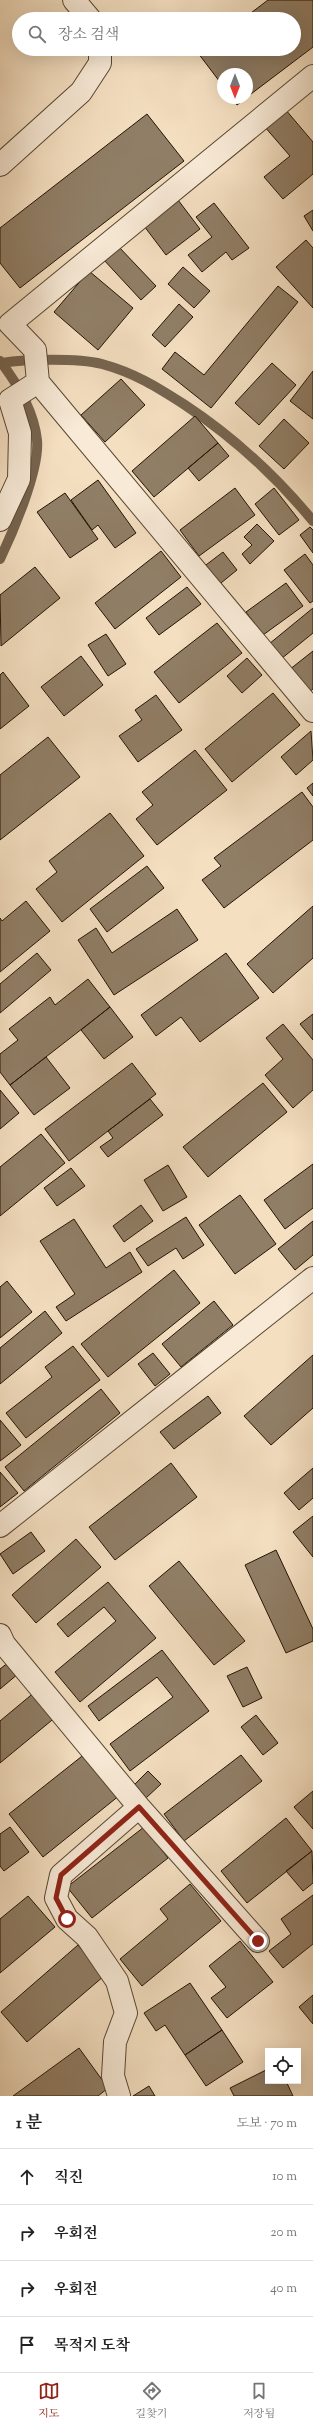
<!DOCTYPE html>
<html lang="ko">
<meta charset="utf-8">
<style>
body{margin:0;font-family:"Sorts Mill Goudy","Noto Serif KR",serif;background:#f2f2f2;color:#222}
.controls{position:absolute;right:12px;bottom:12px;display:grid;overflow:hidden;border-radius:0px;box-shadow:0 4px 16px #0002}
.controls button{width:36px;height:36px;display:grid;place-items:center;padding:0;border:0;border-bottom:1px solid #e0e0e0;background:#fff;color:#222;font:20px sans-serif}
.compass{position:absolute;left:217px;top:68px;width:36px;height:36px;border-radius:50%;background:#fff;box-shadow:0 4px 16px #0002;rotate:180deg}
.stop{position:absolute;width:12px;height:12px;margin:-9px;border:3px solid #8f2418;border-radius:50%;background:#fff}
.stop.end{background:#8f2418;border-color:#fff;box-shadow:0 1px 4px #0008}
.list{margin:0;padding:0;list-style:none}
h2{display:flex;justify-content:space-between;align-items:center;height:52px;margin:0;padding:0 16px;font-size:17px}
h2 small{font-size:13px;font-weight:400;color:#767676}
.list li{display:grid;grid-template-columns:26px 1fr auto;gap:12px;align-items:center;box-sizing:border-box;height:56px;padding:0 16px;border-top:1px solid #e0e0e0}
.list b{display:block;font-size:15px;white-space:nowrap}
.list em{font-size:13px;font-style:normal;color:#767676}
.icon{flex:none;width:22px;height:22px;fill:none;stroke:currentColor;stroke-width:2;stroke-linecap:round;stroke-linejoin:round}
.map{position:relative;flex:none;width:313px;height:2096px;overflow:hidden}
.search{position:absolute;background:#fff;box-shadow:0 4px 16px #0002;left:12px;right:12px;top:12px;height:44px;display:flex;align-items:center;gap:10px;box-sizing:border-box;padding:0 14px;border-radius:22px;color:#767676;font-size:15px}
.sheet{height:276px;background:#fff}
nav{display:flex;justify-content:space-around;align-items:center;box-sizing:border-box;height:56px;border-top:1px solid #e0e0e0;background:#fff;font-size:11px;color:#767676}
nav a{display:grid;justify-items:center;gap:2px}
nav .on{color:#8f2418}
.map>svg:first-child{display:block}
</style>
<div class="map">
<svg width="313" height="2096" viewBox="0 0 313 2096">
<rect width="100%" height="100%" fill="#f4dfc1"/>
<filter id="stains"><feTurbulence type="fractalNoise" baseFrequency=".005" numOctaves="4"/><feColorMatrix values="0 0 0 0 .2 0 0 0 0 .09 0 0 0 0 .02 0 0 0 .5 -.17"/></filter>
<radialGradient id="worn" r=".72"><stop offset=".6" stop-color="#630" stop-opacity="0"/><stop offset="1" stop-color="#630" stop-opacity=".3"/></radialGradient>
<g fill="none" stroke-linecap="round" stroke-linejoin="round">
<path stroke="#76644f" stroke-width="10" d="M 0,361 C 17,383 34,412 37,440 C 40,469 13,532 0,559
M 2,363 C 26,359 78,358 102,364 C 135,373 157,387 185,405 C 235,438 275,475 313,521"/>
</g>
<path fill="#907e66" stroke="#241404" d="M 268,0 L 313,0 L 313,47 L 247,97 L 247,74 L 223,74 L 223,86 L 198,53 L 204,49 L 294,49 L 294,19 L 243,19 Z
M 232,98 L 246,98 L 237,105 Z
M 285,109 L 313,142 L 313,174 L 283,199 L 264,177 L 290,156 L 264,126 Z
M 147,114 L 184,161 L 20,288 L 0,263 L 0,228 Z
M 175,196 L 200,229 L 166,255 L 141,222 Z
M 214,203 L 249,248 L 232,260 L 226,252 L 202,272 L 188,255 L 212,237 L 196,217 Z
M 313,210 L 313,231 L 304,216 Z
M 306,240 L 313,248 L 313,308 L 276,267 Z
M 118,246 L 156,286 L 141,300 L 103,259 Z
M 183,267 L 210,291 L 194,308 L 168,284 Z
M 89,271 L 133,308 L 98,350 L 54,312 Z
M 278,286 L 298,302 L 211,408 L 162,369 L 175,352 L 204,375 Z
M 179,304 L 193,317 L 165,347 L 152,335 Z
M 272,363 L 296,385 L 259,425 L 235,403 Z
M 313,371 L 313,419 L 290,401 Z
M 121,379 L 145,405 L 105,442 L 81,415 Z
M 195,416 L 218,443 L 154,497 L 132,471 Z
M 284,419 L 309,443 L 284,469 L 259,446 Z
M 218,443 L 229,456 L 199,481 L 188,468 Z
M 98,480 L 136,533 L 115,548 L 98,525 L 92,530 L 71,500 Z
M 235,488 L 255,515 L 199,556 L 180,530 Z
M 274,488 L 299,520 L 279,535 L 255,504 Z
M 65,493 L 98,539 L 70,558 L 37,512 Z
M 257,524 L 274,541 L 250,564 L 242,554 L 252,545 L 244,537 Z
M 310,527 L 313,530 L 313,553 L 300,535 Z
M 161,551 L 181,577 L 115,629 L 95,603 Z
M 223,552 L 237,570 L 216,587 L 202,568 Z
M 305,554 L 313,565 L 313,601 L 310,603 L 284,570 Z
M 35,567 L 60,598 L 1,646 L 0,595 Z
M 286,583 L 303,606 L 263,635 L 246,612 Z
M 187,587 L 201,604 L 159,635 L 146,618 Z
M 313,608 L 313,633 L 281,659 L 269,644 Z
M 217,623 L 242,653 L 179,703 L 154,672 Z
M 106,634 L 126,664 L 108,676 L 88,645 Z
M 313,651 L 313,689 L 308,693 L 289,670 Z
M 81,656 L 103,685 L 64,716 L 41,687 Z
M 247,658 L 262,675 L 242,693 L 227,676 Z
M 3,672 L 29,706 L 0,729 L 0,675 Z
M 273,693 L 300,725 L 232,782 L 205,749 Z
M 156,695 L 182,730 L 138,762 L 119,736 L 142,720 L 135,710 Z
M 311,731 L 313,760 L 296,775 L 281,757 Z
M 48,737 L 80,777 L 0,840 L 0,775 Z
M 195,750 L 227,790 L 157,845 L 136,819 L 153,805 L 142,792 Z
M 313,783 L 313,796 L 307,788 Z
M 302,792 L 313,807 L 313,840 L 224,908 L 202,880 L 221,866 L 214,858 Z
M 110,813 L 144,856 L 62,922 L 36,889 L 57,872 L 49,861 Z
M 147,866 L 164,888 L 107,932 L 90,909 Z
M 26,901 L 50,931 L 0,972 L 0,918 L 2,921 Z
M 313,906 L 313,958 L 273,993 L 247,964 Z
M 177,909 L 198,940 L 114,995 L 78,940 L 96,928 L 112,953 Z
M 37,953 L 51,970 L 0,1013 L 0,984 Z
M 226,953 L 259,998 L 200,1042 L 181,1017 L 156,1036 L 141,1015 Z
M 88,979 L 110,1007 L 10,1085 L 0,1072 L 0,1054 L 18,1040 L 9,1029 L 50,997 L 55,1005 Z
M 110,1007 L 133,1037 L 104,1059 L 81,1030 Z
M 313,1014 L 313,1040 L 300,1024 Z
M 283,1024 L 313,1060 L 313,1090 L 293,1108 L 265,1075 L 283,1059 L 266,1038 Z
M 46,1057 L 70,1088 L 34,1115 L 10,1085 Z
M 132,1063 L 156,1094 L 69,1161 L 45,1129 Z
M 263,1083 L 287,1112 L 208,1177 L 183,1147 Z
M 0,1090 L 19,1113 L 0,1129 Z
M 150,1099 L 163,1115 L 108,1157 L 100,1147 L 113,1138 L 108,1131 Z
M 41,1134 L 65,1163 L 0,1216 L 0,1167 Z
M 313,1164 L 313,1208 L 285,1229 L 264,1200 Z
M 168,1165 L 187,1197 L 163,1211 L 144,1180 Z
M 71,1168 L 85,1186 L 57,1206 L 44,1188 Z
M 240,1195 L 276,1244 L 235,1274 L 199,1225 Z
M 141,1205 L 153,1221 L 124,1242 L 113,1226 Z
M 186,1217 L 204,1245 L 183,1259 L 176,1248 L 148,1266 L 136,1249 Z
M 74,1219 L 106,1268 L 130,1252 L 142,1272 L 66,1321 L 56,1307 L 75,1294 L 40,1241 Z
M 313,1221 L 313,1255 L 295,1270 L 278,1249 Z
M 174,1270 L 200,1303 L 108,1377 L 81,1344 Z
M 7,1281 L 32,1312 L 0,1338 L 0,1287 Z
M 214,1301 L 233,1325 L 181,1367 L 162,1344 Z
M 45,1311 L 62,1333 L 0,1384 L 0,1348 Z
M 73,1346 L 100,1380 L 26,1438 L 6,1413 L 52,1377 L 45,1367 Z
M 153,1353 L 170,1374 L 155,1386 L 138,1364 Z
M 313,1355 L 313,1408 L 271,1445 L 244,1416 Z
M 101,1389 L 120,1413 L 24,1491 L 5,1467 Z
M 208,1396 L 221,1413 L 174,1449 L 160,1432 Z
M 0,1420 L 21,1445 L 0,1461 Z
M 171,1463 L 197,1497 L 115,1560 L 89,1527 Z
M 313,1468 L 313,1498 L 299,1510 L 284,1493 Z
M 0,1472 L 18,1493 L 0,1507 Z
M 313,1516 L 313,1557 L 293,1532 Z
M 31,1532 L 45,1551 L 13,1574 L 0,1554 Z
M 76,1539 L 101,1567 L 36,1623 L 12,1595 Z
M 276,1550 L 313,1629 L 313,1641 L 286,1653 L 245,1565 Z
M 179,1561 L 245,1641 L 214,1665 L 149,1586 Z
M 108,1582 L 156,1638 L 80,1702 L 55,1672 L 116,1621 L 104,1607 L 68,1637 L 57,1624 Z
M 162,1650 L 209,1711 L 130,1771 L 110,1744 L 173,1697 L 157,1677 L 99,1721 L 88,1706 Z
M 9,1662 L 18,1674 L 0,1689 L 0,1669 Z
M 247,1667 L 262,1698 L 243,1707 L 227,1676 Z
M 36,1691 L 57,1716 L 0,1763 L 0,1721 Z
M 256,1715 L 278,1743 L 263,1755 L 241,1727 Z
M 86,1753 L 120,1795 L 43,1857 L 9,1814 Z
M 241,1755 L 262,1781 L 184,1841 L 164,1814 Z
M 148,1771 L 161,1784 L 146,1798 L 134,1785 Z
M 313,1791 L 313,1829 L 294,1807 Z
M 286,1818 L 312,1851 L 247,1903 L 221,1871 Z
M 10,1827 L 29,1852 L 4,1871 L 0,1866 L 0,1834 Z
M 144,1827 L 168,1858 L 92,1918 L 67,1887 Z
M 312,1851 L 313,1883 L 303,1891 L 286,1871 Z
M 190,1884 L 221,1921 L 142,1986 L 120,1959 L 168,1919 L 160,1909 Z
M 313,1895 L 313,1944 L 283,1968 L 269,1951 L 291,1934 L 281,1919 Z
M 28,1896 L 55,1927 L 0,1973 L 0,1919 Z
M 240,1941 L 273,1982 L 227,2018 L 211,1998 L 226,1987 L 209,1966 Z
M 78,1945 L 104,1976 L 27,2042 L 1,2012 Z
M 190,1983 L 222,2030 L 185,2055 L 165,2025 L 156,2031 L 144,2013 Z
M 313,1995 L 313,2024 L 299,2007 Z
M 222,2030 L 243,2062 L 206,2086 L 185,2055 Z
M 79,2048 L 108,2088 L 98,2096 L 13,2096 Z
M 268,2069 L 268,2081 L 286,2081 L 293,2096 L 234,2096 L 230,2088 Z
M 149,2086 L 155,2096 L 133,2096 Z"/>
<g fill="none" stroke-linecap="round" stroke-linejoin="round">
<defs>
<path id="minor" d="M 74,0 L 90,19
M 0,165 L 81,92 L 100,63 L 100,49
M 38,382 L 313,711
M 0,520 L 19,479 L 20,433 L 10,400 L 38,382 L 35,350 L 10,324 L 313,76
M 0,1526 L 313,1278
M 0,1635 L 4,1644 L 139,1807 L 258,1941
M 119,2096 L 113,2076 L 115,2042 L 126,2013 L 117,1981 L 87,1937 L 67,1919 L 56,1898 L 61,1875 L 139,1807"/>
</defs>
<use href="#minor" stroke="#584733" stroke-width="24"/>
<use href="#minor" stroke="#f8ead7" stroke-width="22"/>
</g>
<g fill="none" stroke-linecap="round" stroke-linejoin="round">
<path stroke="#8f2418" stroke-width="5" d="M 67,1919 L 56,1898 L 61,1875 L 139,1807 L 258,1941"/>
</g>
<rect width="100%" height="100%" filter="url(#stains)"/>
<rect width="100%" height="100%" fill="url(#worn)"/>
</svg>
<div class="controls">
<button><svg class="icon" aria-label="locate" viewBox="0 0 24 24"><circle cx="12" cy="12" r="6"/><path d="M12 2v4M12 18v4M2 12h4M18 12h4"/></svg></button>
</div>
<svg class="compass" viewBox="-18 -18 36 36"><path d="M0-13l5 13h-10z" fill="#e53935"/><path d="M0 13l5-13h-10z" fill="#767676"/></svg>
<div class="stop" style="left:67px;top:1919px"></div>
<div class="stop end" style="left:258px;top:1941px"></div>
<div class="search"><svg class="icon" aria-label="search" viewBox="0 0 24 24"><circle cx="10" cy="10" r="6"/><path d="M15 15l6 6"/></svg>장소 검색</div>
</div>
<section class="sheet">
<h2>1 분<small>도보 · 70 m</small></h2>
<ul class="list">
<li><svg class="icon" aria-label="ahead" viewBox="0 0 24 24"><path d="M12 20V5M6 11l6-6 6 6"/></svg><div><b>직진</b></div><em>10 m</em></li>
<li><svg class="icon" aria-label="right" viewBox="0 0 24 24"><path d="M7 20v-9h11M14 6l5 5-5 5"/></svg><div><b>우회전</b></div><em>20 m</em></li>
<li><svg class="icon" aria-label="right" viewBox="0 0 24 24"><path d="M7 20v-9h11M14 6l5 5-5 5"/></svg><div><b>우회전</b></div><em>40 m</em></li>
<li><svg class="icon" aria-label="arrive" viewBox="0 0 24 24"><path d="M6 21V4h12l-3 4 3 4H6"/></svg><div><b>목적지 도착</b></div></li>
</ul>
</section>
<nav>
<a class="on"><svg class="icon" aria-label="map" viewBox="0 0 24 24"><path d="M3 6l6-2 6 2 6-2v14l-6 2-6-2-6 2zM9 4v14M15 6v14"/></svg>지도</a>
<a><svg class="icon" aria-label="directions" viewBox="0 0 24 24"><path d="M12 3l9 9-9 9-9-9zM9 14v-3h6M13 9l2 2-2 2"/></svg>길찾기</a>
<a><svg class="icon" aria-label="saved" viewBox="0 0 24 24"><path d="M7 4h10v16l-5-4-5 4z"/></svg>저장됨</a>
</nav>
